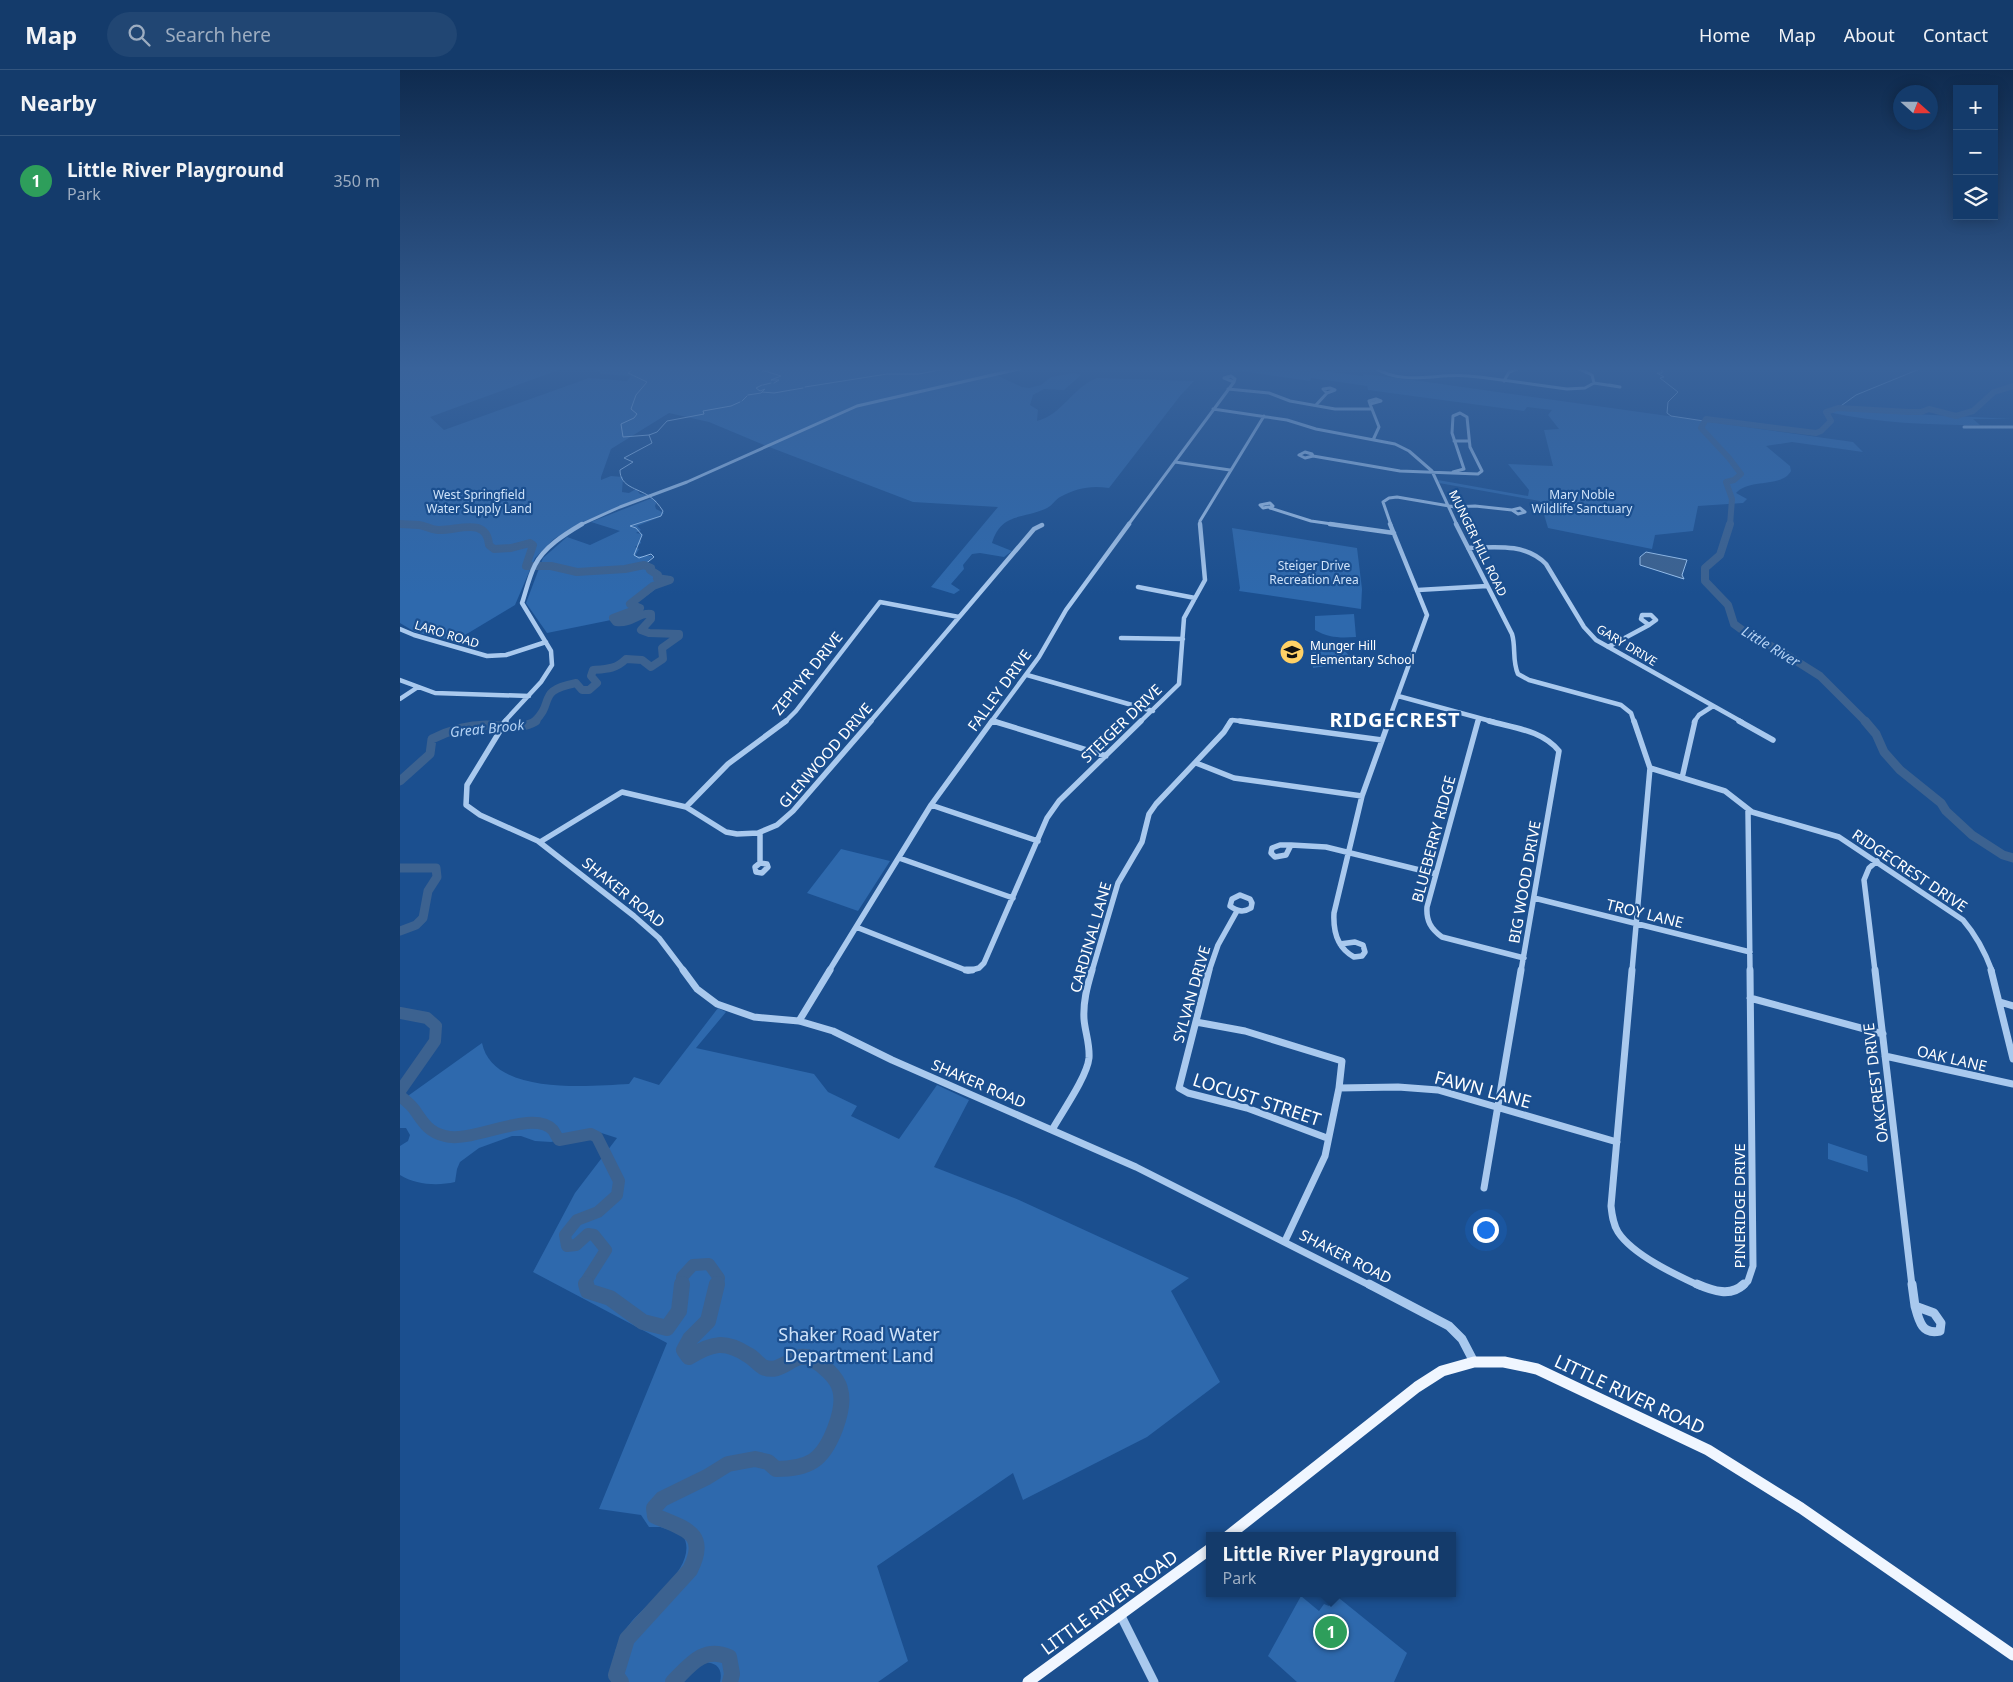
<!DOCTYPE html>
<meta charset="utf-8">
<style>
body{margin:0;font-family:"Noto Sans",sans-serif;background:#214673;color:#f1f3f6}
.controls{position:absolute;right:15px;top:15px;display:grid;overflow:hidden;border-radius:0px;box-shadow:0 2px 12px #0003}
.controls button{width:45px;height:45px;display:grid;place-items:center;padding:0;border:0;border-bottom:1px solid #33557e;background:#143b6b;color:#f1f3f6;font:25px sans-serif}
.compass{position:absolute;left:1493px;top:15px;width:45px;height:45px;border-radius:50%;background:#143b6b;box-shadow:0 2px 12px #0003;rotate:111deg}
.you{position:absolute;left:1085px;top:1159px;width:18px;height:18px;margin:-12px;border:4px solid #fff;border-radius:50%;background:#1a73e8;box-shadow:0 0 0 8px #1a73e833}
.badge{display:grid;place-items:center;width:32px;height:32px;border-radius:50%;background:#90b9f0;color:#fff;font-size:16px;font-weight:700}
.pin{position:absolute;translate:-50% -50%;border:2px solid #fff;box-shadow:0 1px 5px #0006}
.popup{position:absolute;left:806px;top:1462px;width:250px;height:65px;box-sizing:border-box;display:grid;place-content:center;border-radius:0px;background:#143b6b;filter:drop-shadow(0 1px 4px #0005);font-size:16px;white-space:nowrap;color:#9dadc1}
.popup b{font-size:19px;color:#f1f3f6}
.popup::after{content:'';position:absolute;left:50%;top:100%;margin-left:-10px;border:10px solid transparent;border-top-color:#143b6b}
.list{margin:0;padding:0;list-style:none}
h2{display:flex;justify-content:space-between;align-items:center;height:65px;margin:0;padding:0 20px;font-size:21px}
h2 small{font-size:16px;font-weight:400;color:#9dadc1}
.list li{display:grid;grid-template-columns:32px 1fr auto;gap:15px;align-items:center;box-sizing:border-box;height:90px;padding:0 20px;border-top:1px solid #33557e}
.list b{display:block;font-size:19px;white-space:nowrap}
.list p{margin:0;font-size:16px;white-space:nowrap;color:#9dadc1}
.list em{font-size:16px;font-style:normal;color:#9dadc1}
.icon{flex:none;width:28px;height:28px;fill:none;stroke:currentColor;stroke-width:2;stroke-linecap:round;stroke-linejoin:round}
.map{position:relative;flex:none;width:1613px;height:1612px;overflow:hidden}
header{display:flex;align-items:center;gap:30px;box-sizing:border-box;height:70px;padding:0 25px;background:#143b6b;border-bottom:1px solid #33557e}
header strong{font-size:24px}
nav{display:flex;gap:28px;margin-inline-start:auto;font-size:18px}
.search{width:350px;height:45px;background:#214673;display:flex;align-items:center;gap:12px;box-sizing:border-box;padding:0 18px;border-radius:28px;color:#9dadc1;font-size:19px}
main{display:flex}
aside{flex:1;background:#143b6b}
.map>svg:first-child{display:block}
</style>
<header>
<strong>Map</strong>
<div class="search"><svg class="icon" aria-label="search" viewBox="0 0 24 24"><circle cx="10" cy="10" r="6"/><path d="M15 15l6 6"/></svg>Search here</div>
<nav><a>Home</a><a>Map</a><a>About</a><a>Contact</a></nav>
</header>
<main>
<aside>
<h2>Nearby<small></small></h2>
<ul class="list">
<li><span class="badge" style="background:#2e9e5b">1</span><div><b>Little River Playground</b><p>Park</p></div><em>350 m</em></li>
</ul>
</aside>
<div class="map">
<svg width="1613" height="1612" viewBox="0 0 1613 1612">
<rect width="100%" height="100%" fill="#1b4f8f"/>
<path fill="#2e69ad" d="M 0,298 L 164,298 L 30,347 L 44,360 L 189,308 L 227,311 L 231,306 L 202,304 L 192,298 L 616,298 L 592,303 L 622,317 L 629,318 L 641,315 L 651,307 L 674,303 L 681,305 L 664,320 L 644,319 L 633,325 L 630,335 L 638,340 L 637,351 C 662,345 674,316 697,308 L 794,311 L 780,326 L 709,418 C 691,415 676,418 660,427 C 654,431 651,437 645,439 C 622,449 601,443 592,473 L 612,481 L 604,487 L 580,483 L 572,484 L 563,495 L 564,499 L 551,514 L 560,520 L 554,524 L 531,517 L 598,437 L 513,432 L 364,375 L 309,352 L 269,343 L 211,379 L 201,407 L 201,410 L 211,406 L 223,407 L 222,422 L 229,423 L 236,419 L 240,424 L 247,425 L 178,454 L 154,469 L 135,488 L 115,535 L 55,571 L 15,562 L 0,553 Z
M 819,298 L 914,298 L 913,300 L 963,306 L 963,304 L 1013,310 L 1453,372 L 1463,382 L 1392,372 L 1366,376 L 1390,396 L 1391,401 C 1382,418 1349,408 1336,423 L 1347,429 L 1343,433 L 1298,436 L 1293,461 L 1255,465 L 1252,479 L 1148,458 L 1140,431 L 1039,413 L 1038,410 L 1128,426 L 1129,420 L 1108,394 L 1153,396 L 1144,360 L 1159,359 L 1148,345 L 1152,340 L 1127,337 L 1124,341 L 968,320 L 967,316 L 911,308 L 910,311 Z
M 1433,340 L 1613,349 L 1573,349 L 1580,355 C 1529,355 1478,353 1428,342 Z
M 252,428 L 257,431 L 255,436 L 256,439 L 264,443 L 260,447 L 237,456 L 241,460 L 236,463 L 243,464 L 240,470 L 241,473 L 235,477 L 239,479 L 235,486 L 253,486 L 244,495 L 258,504 L 259,508 L 273,511 L 261,515 L 234,535 L 242,536 L 243,538 L 216,549 L 147,563 L 126,533 L 143,488 L 167,467 L 190,475 L 220,461 L 191,452 Z
M 832,458 L 957,478 L 962,519 L 961,539 L 839,521 L 840,518 Z
M 954,544 L 956,567 C 940,568 929,568 915,560 L 915,546 Z
M 926,572 C 939,576 947,579 952,592 L 913,598 L 912,573 Z
M 441,779 L 490,791 L 458,841 L 407,823 Z
M 318,938 L 326,942 L 296,978 L 414,1004 L 428,1022 L 457,1036 L 451,1046 L 499,1069 L 537,1015 L 569,1030 L 534,1097 L 619,1130 L 789,1208 L 771,1221 L 820,1312 L 747,1367 L 623,1430 L 613,1403 L 477,1496 L 508,1591 L 478,1612 L 320,1612 C 326,1588 298,1589 285,1600 C 281,1603 278,1608 274,1612 L 214,1612 C 212,1598 212,1587 218,1574 C 221,1566 226,1558 232,1551 C 249,1532 302,1493 282,1464 L 260,1457 L 249,1457 L 241,1445 L 199,1439 L 267,1273 L 133,1202 L 175,1123 L 217,1068 L 192,1060 L 187,1065 L 151,1072 L 135,1071 L 121,1066 L 112,1066 L 79,1078 L 60,1092 L 57,1099 L 55,1112 C 38,1116 16,1115 0,1105 L 0,1076 L 8,1071 L 10,1065 L 6,1058 L 0,1058 L 0,1018 L 2,1017 L 2,1024 L 5,1028 L 82,973 C 93,1026 188,1016 229,1014 L 234,1007 L 259,1015 Z
M 1428,1073 L 1467,1086 L 1468,1102 L 1428,1089 Z
M 934,1524 L 1007,1583 L 994,1612 L 897,1612 L 868,1586 L 901,1526 L 919,1541 L 924,1534 L 929,1536 Z"/>
<path fill="#3c6290" stroke="#9cc4f0" d="M 1246,482 L 1287,490 L 1282,505 L 1284,509 L 1240,495 L 1240,487 Z"/>
<g fill="none" stroke-linecap="round" stroke-linejoin="round">
<path stroke="#9cc4f0" stroke-width="1" d="M 234,298 L 228,303 L 247,312 L 236,325 L 231,339 L 237,344 L 234,348 L 221,354 L 223,367 L 249,365
M 366,298 L 362,301 L 368,301
M 585,298 L 588,298
M 1262,298 L 1262,303 L 1257,303 L 1264,307 L 1260,308 L 1278,322 L 1268,332 L 1267,343 L 1271,346 L 1304,351
M 566,299 L 579,298
M 368,302 L 381,306 L 371,310 L 379,310 L 374,313
M 363,315 L 371,313
M 405,317 L 487,304 L 519,304 L 540,300
M 362,322 L 374,323 L 403,318
M 348,325 L 361,323 L 365,319 L 360,321 L 356,318 L 362,315
M 342,331 L 347,326
M 1438,338 L 1456,325 L 1522,298
M 244,495 L 254,487 L 251,484 L 239,488 L 234,485 L 242,465 L 236,458 L 230,456 L 261,446 L 263,441 C 259,435 255,430 249,426 C 237,418 220,417 220,400 L 233,392 L 224,388 L 252,373 L 249,365 L 257,362 L 267,351 L 304,344 L 303,341 L 331,336 L 340,332"/>
<path stroke="#3c6290" stroke-width="6" d="M 0,454 L 17,455
M 1330,455 L 1332,429 L 1326,412 L 1334,410 L 1341,404 L 1329,388 L 1301,358 L 1306,349 L 1416,363 L 1421,361 L 1431,351 L 1426,342 L 1438,338 L 1509,342 L 1521,342 L 1529,339 L 1556,346 L 1573,341 L 1594,322 L 1613,316"/>
<path stroke="#3c6290" stroke-width="8" d="M 0,454 C 6,455 13,454 19,455 C 26,456 32,460 38,460 C 57,461 87,446 89,475 L 94,479 L 111,478 L 130,473 L 133,475 L 126,496 L 151,496 L 177,502 L 225,499 L 244,495 L 251,498 L 250,500 L 258,505 L 257,508 L 270,510 L 253,516 L 230,534 L 240,538 L 213,548 L 216,552 C 233,554 238,542 251,544 L 251,549 L 241,560 L 249,563 L 279,564 L 279,566 L 262,578 L 263,589 L 251,597 L 242,590 L 226,589 C 216,599 207,599 193,600 L 191,606 L 197,613 L 189,620 L 182,620 L 176,613 C 135,621 156,632 134,652
M 1330,454 L 1320,485 L 1305,498 L 1305,511 L 1328,535 L 1334,554 L 1349,565 L 1377,579 L 1420,606 L 1466,652"/>
<path stroke="#3c6290" stroke-width="9" d="M 1465,651 L 1476,664 L 1484,682 L 1500,700 L 1541,733 L 1546,741 L 1572,765 L 1603,785 L 1613,788
M 0,711 L 30,684 L 32,669 C 48,661 67,655 86,655 C 103,655 120,661 136,651
M 0,798 L 36,798 L 37,807 L 28,821 L 23,848 L 16,855 L 0,861"/>
<path stroke="#3c6290" stroke-width="12" d="M 0,943 L 27,948 L 36,956 L 35,971 L 0,1021
M 0,1026 C 5,1030 10,1034 14,1039 C 23,1052 28,1062 45,1066 C 71,1074 133,1038 153,1060 C 155,1063 157,1067 159,1070 L 191,1064 L 197,1067 L 219,1111 L 217,1125 L 198,1142 L 177,1150 L 165,1165 L 167,1176 L 176,1175 L 188,1164 L 194,1165 L 206,1180 L 185,1213 L 186,1216
M 282,1216 L 282,1207 L 293,1195 L 309,1194 L 319,1208 L 317,1216"/>
<path stroke="#3c6290" stroke-width="16" d="M 186,1214 L 188,1221 L 210,1228 L 243,1252 L 267,1258 L 279,1241 L 282,1214
M 221,1612 L 216,1605 L 227,1569 L 290,1500 C 309,1463 285,1459 255,1446 L 254,1438 L 262,1429 L 307,1407 L 328,1394 L 355,1389 L 368,1392 L 376,1399 C 388,1399 402,1398 413,1391 C 430,1380 446,1339 440,1319 C 437,1307 423,1295 412,1289 C 394,1279 382,1306 363,1297 C 358,1294 354,1288 348,1285 C 325,1270 312,1273 289,1287 L 284,1280 L 290,1269 L 308,1251 L 317,1214
M 273,1612 C 290,1595 303,1576 329,1587 L 332,1604 L 330,1612"/>
<path stroke="#a9c9ee" stroke-width="3" d="M 975,298 C 1004,316 1036,303 1068,306 C 1101,309 1134,315 1167,319 L 1185,318 L 1194,313 L 1192,305 L 1177,298
M 831,306 L 835,309 L 834,312 L 824,308 Z
M 1104,311 L 1109,302 L 1119,298
M 1194,313 L 1220,317 L 1209,315
M 930,318 L 935,320 L 927,323 L 923,319 Z
M 828,319 L 869,323 L 890,331 L 935,339 L 972,339
M 976,329 L 981,331 L 970,334 L 969,331 Z
M 970,334 L 979,357 L 973,370
M 916,335 L 927,323
M 813,339 L 887,350 L 916,359 L 995,374 L 1009,381 L 1032,401 L 1057,455
M 1564,357 L 1613,357
M 1054,371 L 1068,371
M 905,382 L 912,384 L 913,386 L 905,388 L 899,385 Z
M 913,386 L 1000,401 L 1078,404 L 1082,401 L 1070,377 L 1067,347 L 1060,343 L 1053,346 L 1052,363 L 1064,399 L 1053,402
M 775,392 L 830,400
M 870,433 L 873,436 L 863,438 L 860,435 Z
M 870,438 L 911,451 L 939,455
M 1120,438 L 1125,442 L 1118,444 L 1112,440 Z
M 180,455 L 220,437 L 287,412 L 457,336 L 623,298
M 728,455 L 834,312
M 800,455 L 800,451 L 864,346
M 991,455 L 983,432 L 989,428 L 997,427 L 1055,437 L 1075,436 L 1112,440"/>
<path stroke="#a9c9ee" stroke-width="4.5" d="M 930,454 L 994,463
M 1056,454 L 1112,564 C 1116,577 1112,591 1118,604 L 1129,610 L 1221,635 L 1231,643 L 1234,652
M 1068,478 C 1096,477 1125,473 1146,494 L 1184,557 L 1196,570 L 1342,652
M 738,517 L 795,528
M 1018,520 L 1087,516
M 1242,545 L 1251,545 L 1256,550 L 1249,555 L 1241,549 Z
M 0,559 L 14,565 L 87,586 L 106,585 L 146,572
M 721,568 L 783,569
M 1208,577 L 1249,555
M 627,605 L 753,641
M 0,610 L 35,623 L 129,626
M 998,626 L 1094,652
M 0,629 L 18,617
M 593,651 L 597,652
M 104,652 L 141,612 L 152,595 L 151,581 L 122,533 C 126,521 129,507 135,495 C 144,477 165,464 182,454
M 385,652 L 396,641 L 480,532 L 559,547
M 470,652 L 634,459 L 642,455
M 591,652 L 639,587 L 666,540 L 729,454
M 740,652 L 779,614 L 784,548 L 805,510 L 800,454
M 830,652 L 832,650 L 849,652
M 988,652 L 1027,545 L 990,454
M 1078,652 L 1079,649
M 1294,652 L 1299,645 L 1313,636"/>
<path stroke="#a9c9ee" stroke-width="5.5" d="M 106,651 L 67,715 L 66,735 L 80,745 L 138,771 L 234,846 L 259,868 L 284,901
M 593,651 L 706,686
M 840,651 L 982,670
M 1078,651 L 1027,837 C 1026,851 1031,859 1042,867 L 1124,888
M 1089,651 C 1114,658 1142,660 1159,681 L 1121,901
M 1339,651 L 1373,670
M 796,693 L 834,708 L 962,726
M 1250,698 L 1325,721 L 1352,742 L 1439,767 L 1563,850 C 1576,865 1585,882 1592,901
M 1282,708 L 1295,651
M 531,735 L 638,771
M 286,737 L 328,694 L 386,651
M 1348,741 L 1350,901
M 360,764 L 360,793
M 140,772 L 222,722 L 286,737 L 326,762 L 337,764 L 358,763 L 377,755 L 393,741 L 471,651
M 880,775 L 891,775 L 886,785 L 875,787 L 871,783 L 872,778 Z
M 891,775 L 926,777 L 1036,804
M 499,788 L 613,828
M 360,793 L 367,794 L 368,797 L 362,803 L 356,802 L 355,797 Z
M 840,825 L 850,829 L 852,833 L 851,838 C 843,843 837,841 830,836 L 832,829 Z
M 1134,828 L 1350,882
M 456,857 L 568,901 L 579,898 L 584,893 L 647,748 L 659,731 L 741,651
M 940,874 L 955,872 L 963,875 L 965,882 L 962,886 L 954,887 C 937,878 933,861 934,843 L 962,726 L 989,651
M 429,901 L 531,735 L 592,651
M 692,901 L 718,813 L 742,772 L 749,744 L 756,734 L 824,662 L 831,651
M 809,901 L 818,875 L 837,841
M 1232,901 L 1250,698 L 1234,651
M 1475,901 L 1464,810 L 1469,798 L 1477,791"/>
<path stroke="#a9c9ee" stroke-width="7" d="M 283,900 L 297,919 L 317,934 L 354,947 L 399,951 L 433,961 L 492,990 L 736,1097 L 971,1216
M 566,900 L 572,900
M 809,900 L 779,1018 L 788,1023 L 847,1038 L 927,1068
M 1232,900 L 1211,1136 C 1212,1145 1213,1154 1218,1162 C 1233,1185 1276,1205 1300,1216
M 1475,900 L 1512,1216
M 1591,900 L 1613,989
M 1350,928 L 1483,964
M 1600,932 L 1613,936
M 399,951 L 430,900
M 796,952 L 845,961 L 942,991 L 939,1018 L 925,1086 L 885,1171
M 1485,986 L 1613,1014
M 939,1018 L 998,1017 L 1038,1020 L 1217,1072
M 652,1060 C 662,1042 687,1007 689,988 C 690,974 685,962 684,949 C 683,932 687,917 692,900
M 1084,1118 L 1121,900
M 1343,1216 L 1348,1211 L 1353,1196 L 1350,900"/>
<path stroke="#a9c9ee" stroke-width="9" d="M 969,1214 L 1049,1256 L 1062,1269 L 1074,1292
M 1297,1214 C 1313,1221 1331,1227 1344,1214
M 1512,1214 L 1515,1236
M 1515,1236 L 1534,1243 L 1541,1253 L 1540,1261 C 1522,1265 1519,1251 1515,1236 Z
M 721,1546 L 754,1612"/>
<path stroke="#f0f6ff" stroke-width="11" d="M 828,1466 L 1017,1317 L 1042,1301 L 1074,1292 L 1104,1292 L 1137,1299 L 1308,1380 L 1401,1438 L 1613,1585
M 628,1612 L 810,1479"/>
</g>
<linearGradient id="sky" x2="0" y2="1"><stop stop-color="#0f2b4f"/><stop offset="0.57" stop-color="#39639b"/><stop offset="1" stop-color="#39639b" stop-opacity="0"/></linearGradient>
<rect width="1613" height="524" fill="url(#sky)"/>
<defs>
<symbol id="school-disc" viewBox="-11 -11 22 22"><circle r="9.5" fill="#ffd166" stroke="#1b4f8f"/><path d="M0-5L7-2L0 1L-7-2ZM-4 1L0 2.5L4 1V4Q0 6-4 4Z" fill="#111"/></symbol>
</defs>
<g fill-rule="evenodd">
<use href="#school-disc" x="878" y="568" width="28" height="28"/>
</g>
<g text-anchor="middle" dominant-baseline="central" stroke-width="4.5" stroke-linejoin="round" paint-order="stroke">
<g font-size="12" fill="#cfe3fa" stroke="#1b4f8f">
<text x="79" y="424">West Springfield<tspan x="79" dy="14">Water Supply Land</tspan></text>
<text x="1182" y="424">Mary Noble<tspan x="1182" dy="14">Wildlife Sanctuary</tspan></text>
<text x="914" y="495">Steiger Drive<tspan x="914" dy="14">Recreation Area</tspan></text>
</g>
<g font-size="12" fill="#fff" stroke="#1b4f8f">
<text transform="translate(1078 473) rotate(64)">MUNGER HILL ROAD</text>
<text transform="translate(47 564) rotate(17)">LARO ROAD</text>
<text transform="translate(1227 575) rotate(31)">GARY DRIVE</text>
</g>
<g font-size="12" fill="#fff" stroke="#1b4f8f" text-anchor="start">
<text x="910" y="575">Munger Hill<tspan x="910" dy="14">Elementary School</tspan></text>
</g>
<g font-size="14" font-style="italic" fill="#b5d3f5" stroke="#1b4f8f">
<text transform="translate(1371 576) rotate(31)">Little River</text>
<text transform="translate(87 658) rotate(-6)">Great Brook</text>
</g>
<g font-size="15" fill="#fff" stroke="#1b4f8f">
<text transform="translate(407 603) rotate(-51)">ZEPHYR DRIVE</text>
<text transform="translate(599 620) rotate(-54)">FALLEY DRIVE</text>
<text transform="translate(721 653) rotate(-44)">STEIGER DRIVE</text>
<text transform="translate(425 685) rotate(-49)">GLENWOOD DRIVE</text>
<text transform="translate(1033 769) rotate(-75)">BLUEBERRY RIDGE</text>
<text transform="translate(1510 800) rotate(34)">RIDGECREST DRIVE</text>
<text transform="translate(1124 812) rotate(-80)">BIG WOOD DRIVE</text>
<text transform="translate(224 822) rotate(39)">SHAKER ROAD</text>
<text transform="translate(1245 843) rotate(14)">TROY LANE</text>
<text transform="translate(690 867) rotate(-74)">CARDINAL LANE</text>
<text transform="translate(791 924) rotate(-74)">SYLVAN DRIVE</text>
<text transform="translate(1552 988) rotate(13)">OAK LANE</text>
<text transform="translate(579 1013) rotate(23)">SHAKER ROAD</text>
<text transform="translate(1475 1013) rotate(-97)">OAKCREST DRIVE</text>
<text transform="translate(1339 1136) rotate(-90)">PINERIDGE DRIVE</text>
<text transform="translate(946 1186) rotate(27)">SHAKER ROAD</text>
</g>
<g font-size="18" fill="#fff" stroke="#1b4f8f">
<text transform="translate(1083 1019) rotate(15)">FAWN LANE</text>
<text transform="translate(857 1029) rotate(18)">LOCUST STREET</text>
<text transform="translate(1230 1324) rotate(25)">LITTLE RIVER ROAD</text>
<text transform="translate(709 1532) rotate(-36)">LITTLE RIVER ROAD</text>
</g>
<g font-size="18" fill="#cfe3fa" stroke="#1b4f8f">
<text x="459" y="1264">Shaker Road Water<tspan x="459" dy="21">Department Land</tspan></text>
</g>
<g font-size="20" font-weight="bold" letter-spacing="1" fill="#fff" stroke="#1b4f8f">
<text x="995" y="649">RIDGECREST</text>
</g>
</g>
</svg>
<div class="controls">
<button>+</button>
<button>−</button>
<button><svg class="icon" aria-label="layers" viewBox="0 0 24 24"><path d="M12 4l9 5-9 5-9-5zM3 14l9 5 9-5"/></svg></button>
</div>
<svg class="compass" viewBox="-18 -18 36 36"><path d="M0-13l5 13h-10z" fill="#e53935"/><path d="M0 13l5-13h-10z" fill="#9dadc1"/></svg>
<div class="you"></div>
<div class="pin badge" style="left:931px;top:1562px;background:#2e9e5b">1</div>
<div class="popup"><b>Little River Playground</b>Park</div>
</div>
</main>
